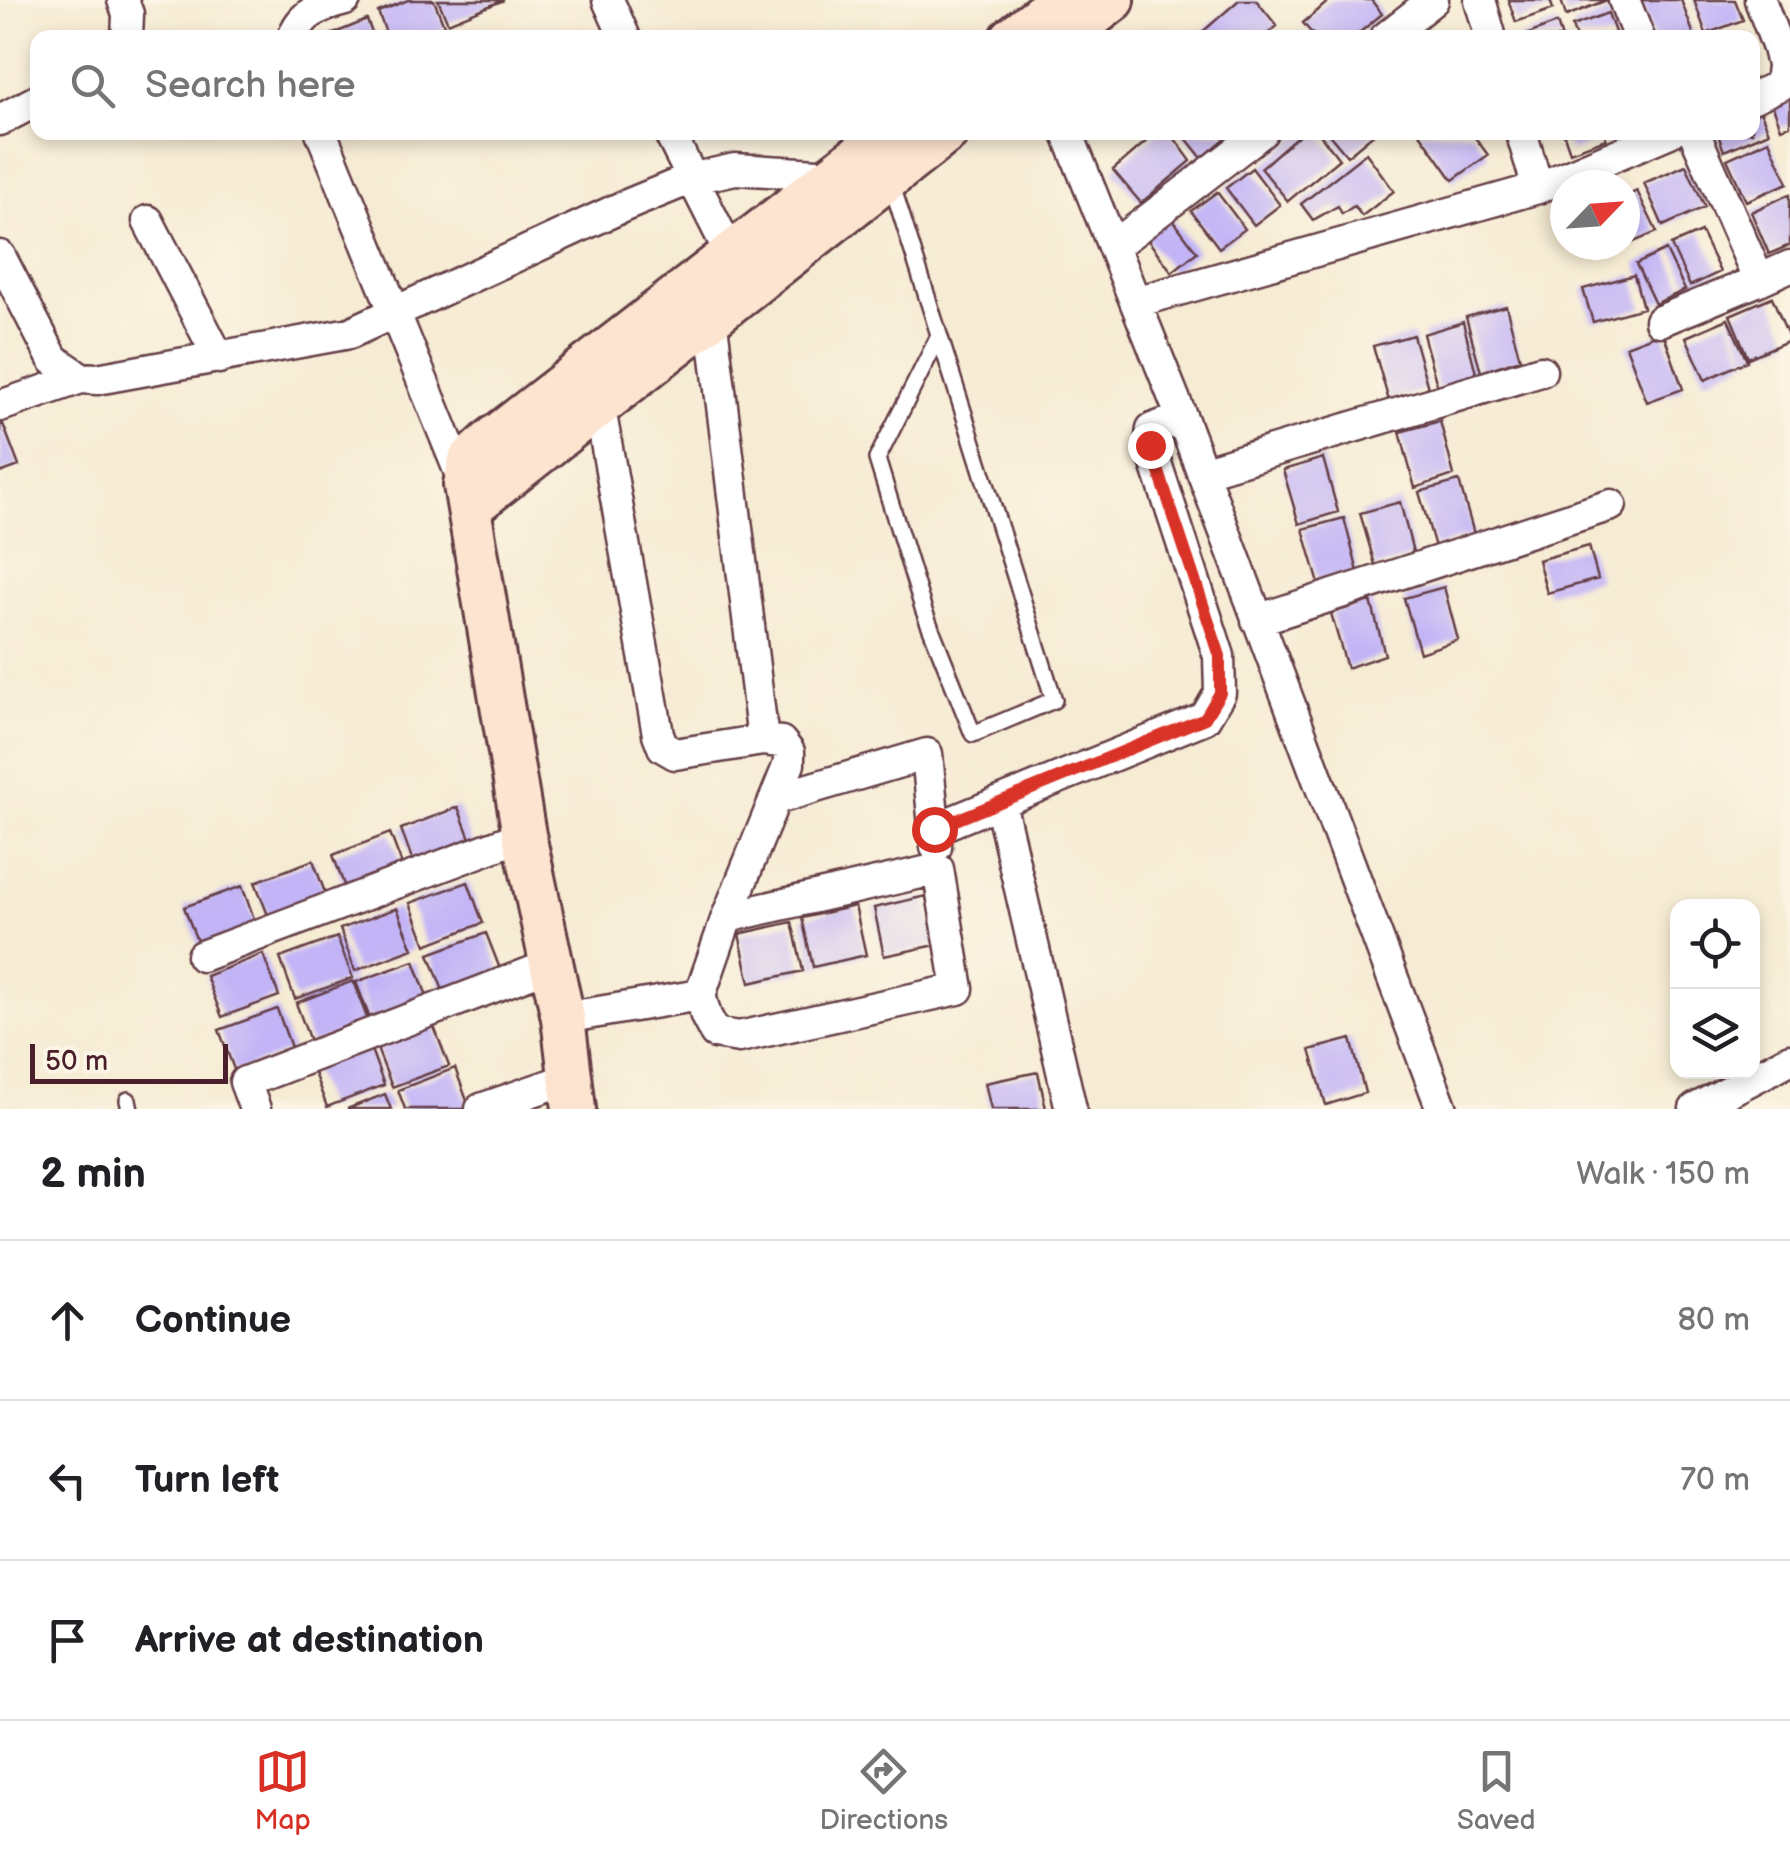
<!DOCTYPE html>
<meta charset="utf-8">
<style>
body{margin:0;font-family:"Balsamiq Sans",sans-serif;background:#f2f2f2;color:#202124}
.controls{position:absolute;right:30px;bottom:30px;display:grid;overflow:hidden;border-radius:20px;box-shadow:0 5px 15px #0003}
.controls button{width:90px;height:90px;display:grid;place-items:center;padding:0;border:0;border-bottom:2px solid #e0e0e0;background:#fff;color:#202124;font:50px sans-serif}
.compass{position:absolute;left:1550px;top:170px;width:90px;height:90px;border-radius:50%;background:#fff;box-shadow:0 5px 15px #0003;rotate:65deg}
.scale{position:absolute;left:30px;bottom:25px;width:198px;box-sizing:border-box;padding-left:10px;border:5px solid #4a1f2b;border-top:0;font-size:28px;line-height:35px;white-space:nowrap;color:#4a1f2b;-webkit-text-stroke:8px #fcf5e5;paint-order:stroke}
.stop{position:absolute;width:30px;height:30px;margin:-22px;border:8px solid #d93025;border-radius:50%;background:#fff}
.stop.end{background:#d93025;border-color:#fff;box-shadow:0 2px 10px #0008}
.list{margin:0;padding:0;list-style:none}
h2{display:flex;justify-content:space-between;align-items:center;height:130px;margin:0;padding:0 40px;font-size:42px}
h2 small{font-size:32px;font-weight:400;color:#757577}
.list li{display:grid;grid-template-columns:65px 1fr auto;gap:30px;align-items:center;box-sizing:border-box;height:160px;padding:0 40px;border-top:2px solid #e0e0e0}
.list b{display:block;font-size:38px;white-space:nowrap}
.list em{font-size:32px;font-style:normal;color:#757577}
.icon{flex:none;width:55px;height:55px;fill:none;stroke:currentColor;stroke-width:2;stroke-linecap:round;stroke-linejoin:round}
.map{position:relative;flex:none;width:1790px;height:1109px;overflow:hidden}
.search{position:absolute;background:#fff;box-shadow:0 5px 15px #0003;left:30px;right:30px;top:30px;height:110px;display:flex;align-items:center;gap:25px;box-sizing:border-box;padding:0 35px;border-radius:20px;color:#757577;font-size:38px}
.sheet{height:610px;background:#fff}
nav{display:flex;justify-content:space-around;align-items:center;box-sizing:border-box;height:140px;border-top:2px solid #e0e0e0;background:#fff;font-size:28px;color:#757577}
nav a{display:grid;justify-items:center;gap:5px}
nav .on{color:#d93025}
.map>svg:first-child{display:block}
</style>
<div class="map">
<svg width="1790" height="1109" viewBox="0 0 1790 1109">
<rect width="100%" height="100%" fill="#fcf5e5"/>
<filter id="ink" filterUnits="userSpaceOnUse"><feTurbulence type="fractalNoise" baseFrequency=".01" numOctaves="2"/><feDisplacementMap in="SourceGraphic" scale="20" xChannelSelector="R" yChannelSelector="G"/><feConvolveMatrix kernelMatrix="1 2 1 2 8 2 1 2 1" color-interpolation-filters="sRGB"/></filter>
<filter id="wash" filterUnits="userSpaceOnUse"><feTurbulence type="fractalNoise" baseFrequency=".0048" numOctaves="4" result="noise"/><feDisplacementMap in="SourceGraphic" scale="40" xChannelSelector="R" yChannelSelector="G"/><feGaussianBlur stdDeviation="2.25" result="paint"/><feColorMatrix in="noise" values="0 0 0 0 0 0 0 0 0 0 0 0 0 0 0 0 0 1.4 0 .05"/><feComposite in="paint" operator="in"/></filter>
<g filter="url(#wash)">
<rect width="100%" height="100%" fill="#f6ebd3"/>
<g id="blocks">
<path fill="#c2b4f6" d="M 408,0 L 434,0 L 445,28 L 422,38 L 388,38 L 378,12 Z
M 438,0 L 504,0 L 448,23 Z
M 1239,0 L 1256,0 L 1277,26 L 1263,38 L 1200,38 L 1199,35 Z
M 1330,0 L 1371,0 L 1382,14 L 1353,38 L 1316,38 L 1303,23 Z
M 1508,0 L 1550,0 L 1553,9 L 1516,22 Z
M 1561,0 L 1607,0 L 1566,16 Z
M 1640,0 L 1681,0 L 1695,38 L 1654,38 Z
M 1694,0 L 1735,0 L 1743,20 L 1706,34 Z
M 1608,13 L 1617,38 L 1576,38 L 1572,26 Z
M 367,20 L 374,38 L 325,38 L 325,37 Z
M 1557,23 L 1562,38 L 1520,38 L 1520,37 Z
M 1790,96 L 1790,125 L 1781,128 L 1772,104 Z
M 1759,108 L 1769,132 L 1724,151 L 1717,132 L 1752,132 L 1752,111 Z
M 1157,132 L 1170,132 L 1191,161 L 1141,203 L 1113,170 Z
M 1181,132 L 1233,132 L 1202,158 Z
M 1302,132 L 1318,132 L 1339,159 L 1288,201 L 1261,168 Z
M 1327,132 L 1376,132 L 1347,156 Z
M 1419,132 L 1471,132 L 1488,155 L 1453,180 Z
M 1563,132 L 1604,132 L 1606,139 L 1570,152 Z
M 1769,140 L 1788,183 L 1746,201 L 1727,159 Z
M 1366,153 L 1394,191 L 1362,216 L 1354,206 L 1342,214 L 1338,206 L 1313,220 L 1301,204 Z
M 1686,165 L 1705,207 L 1663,226 L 1644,183 Z
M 1252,168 L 1280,205 L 1254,225 L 1226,188 Z
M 1637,191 L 1657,232 L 1627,245 L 1625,197 Z
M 1217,192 L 1245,229 L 1219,248 L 1191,211 Z
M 1790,194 L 1790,245 L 1769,254 L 1751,212 Z
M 1170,216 L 1197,252 L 1172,272 L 1144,235 Z
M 1701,232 L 1720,272 L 1690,286 L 1671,245 Z
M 1666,250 L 1685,290 L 1655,304 L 1636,264 Z
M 1634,275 L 1643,308 L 1593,322 L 1583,289 Z
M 1772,297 L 1790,340 L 1748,358 L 1730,315 Z
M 1506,306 L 1520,359 L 1481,372 L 1466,317 Z
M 1728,319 L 1747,361 L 1705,380 L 1686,337 Z
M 1463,322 L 1477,377 L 1438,389 L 1423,334 Z
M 1663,332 L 1683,389 L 1647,402 L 1626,346 Z
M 1413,335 L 1428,388 L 1389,401 L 1373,346 Z
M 1440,421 L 1454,475 L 1415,488 L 1400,432 Z
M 3,424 L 19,466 L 0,473 L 0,426 Z
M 1323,458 L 1338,512 L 1299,524 L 1283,470 Z
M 1459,481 L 1474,534 L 1435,547 L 1419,492 Z
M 1400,502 L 1414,556 L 1376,568 L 1360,513 Z
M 1344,518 L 1358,572 L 1319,584 L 1303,529 Z
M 1589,546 L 1598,579 L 1547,593 L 1538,560 Z
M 1444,587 L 1458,640 L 1420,653 L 1404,598 Z
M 1371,601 L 1385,655 L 1347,668 L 1331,613 Z
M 458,807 L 474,849 L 416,870 L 401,829 Z
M 390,833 L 406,875 L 348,896 L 333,855 Z
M 313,860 L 328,901 L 271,923 L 255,882 Z
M 468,882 L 483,923 L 426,945 L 410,903 Z
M 242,886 L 257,927 L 200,949 L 184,907 Z
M 926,896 L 936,945 L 884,956 L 874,908 Z
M 855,906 L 866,955 L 813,967 L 802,918 Z
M 397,908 L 413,949 L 355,971 L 340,929 Z
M 792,922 L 803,971 L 750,983 L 739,934 Z
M 486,933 L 502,974 L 445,996 L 429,954 Z
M 337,937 L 353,978 L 295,999 L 280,958 Z
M 263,954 L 279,996 L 222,1017 L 206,976 Z
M 414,961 L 429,1002 L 372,1024 L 356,982 Z
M 353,981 L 369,1023 L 311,1044 L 296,1003 Z
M 277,1009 L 292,1050 L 235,1072 L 219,1030 Z
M 433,1024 L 449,1066 L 392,1087 L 376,1046 Z
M 1351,1039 L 1365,1093 L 1326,1105 L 1310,1050 Z
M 369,1044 L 384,1085 L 327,1107 L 311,1065 Z
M 455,1068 L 470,1109 L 405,1109 L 398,1090 Z
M 1038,1072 L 1046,1109 L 991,1109 L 985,1083 Z
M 385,1094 L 391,1109 L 347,1109 Z"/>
</g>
</g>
<g filter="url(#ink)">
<use href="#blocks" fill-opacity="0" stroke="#643e44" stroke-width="2.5"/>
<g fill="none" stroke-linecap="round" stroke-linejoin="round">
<defs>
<path id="lane" d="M 890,179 L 1054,700 L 973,734 L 924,611 L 877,459 L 938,338
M 128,1100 L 130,1109"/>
<path id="street" d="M 123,0 L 128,14 L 127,38
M 608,0 L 625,38
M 1480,0 L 1491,38
M 1624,0 L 1639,38
M 293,38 C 301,12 322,6 345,0
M 1385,38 L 1433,0
M 1752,98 L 1780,85 L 1782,65 L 1778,48 L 1760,0
M 0,120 L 38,100
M 321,132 L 465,485
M 669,132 L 731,255
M 1067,132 L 1182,418 L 1442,1109
M 1521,132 L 1538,188
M 1694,132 L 1759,280 L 1790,266
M 148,221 L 219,358
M 1114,246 L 1262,132
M 0,256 L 53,359 L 81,378
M 1136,302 L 1538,188 L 1670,132
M 711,316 L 763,740
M 1660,321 L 1759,280
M 0,406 L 81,378 L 97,379 L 350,333 L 622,207 L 690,179 L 735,169 L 835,175
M 1202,472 L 1541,371
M 1257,620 L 1611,505
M 775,799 L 927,754 L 936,847
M 1000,802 L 1071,1109
M 934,829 L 1205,718 L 1220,693 L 1219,656 L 1150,445 L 1152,429 L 1182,418
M 202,956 L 524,835
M 700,995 L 706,1016 L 715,1033 L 739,1037 L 958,989 L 938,869 L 727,917
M 563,1018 L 700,995 L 727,917 L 789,764 L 789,752 L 781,742 L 763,740 L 675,754 L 663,747 L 658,734 L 599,403
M 255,1109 L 245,1082 L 553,964
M 481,1109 L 570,1078
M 1695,1109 L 1790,1059"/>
<path id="secondary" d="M 1012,38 L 1061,0
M 1064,38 L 1113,0
M 469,508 L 947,132
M 574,1109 L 563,1018 L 524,835 L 465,485 L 470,460 L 493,439 L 889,132"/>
</defs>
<use href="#lane" stroke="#643e44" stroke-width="20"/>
<use href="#street" stroke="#643e44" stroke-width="35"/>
<use href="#secondary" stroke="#643e44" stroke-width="48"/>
<use href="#lane" stroke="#fff" stroke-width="15"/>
<use href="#street" stroke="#fff" stroke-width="30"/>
<use href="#secondary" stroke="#fde4d0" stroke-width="42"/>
</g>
</g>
<g fill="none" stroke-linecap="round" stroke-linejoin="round" filter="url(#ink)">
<path stroke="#d93025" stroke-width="12" d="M 934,829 L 1205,718 L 1220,693 L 1220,656 L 1150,445"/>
</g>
</svg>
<div class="controls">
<button><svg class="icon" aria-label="locate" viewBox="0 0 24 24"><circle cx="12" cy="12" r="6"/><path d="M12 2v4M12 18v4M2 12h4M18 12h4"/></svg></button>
<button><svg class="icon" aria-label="layers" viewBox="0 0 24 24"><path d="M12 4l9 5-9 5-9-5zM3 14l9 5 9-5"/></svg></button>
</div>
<svg class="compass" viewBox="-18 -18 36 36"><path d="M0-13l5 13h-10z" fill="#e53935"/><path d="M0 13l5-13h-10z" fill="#757577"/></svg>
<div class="scale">50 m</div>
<div class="stop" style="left:934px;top:829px"></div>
<div class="stop end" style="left:1150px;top:445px"></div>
<div class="search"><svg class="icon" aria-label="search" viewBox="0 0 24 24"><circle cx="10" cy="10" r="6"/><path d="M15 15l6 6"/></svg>Search here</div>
</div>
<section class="sheet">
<h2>2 min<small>Walk · 150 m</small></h2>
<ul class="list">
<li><svg class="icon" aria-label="ahead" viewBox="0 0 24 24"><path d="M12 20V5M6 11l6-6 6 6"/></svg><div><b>Continue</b></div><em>80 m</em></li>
<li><svg class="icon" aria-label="left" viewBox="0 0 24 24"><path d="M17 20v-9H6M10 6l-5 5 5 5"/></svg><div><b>Turn left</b></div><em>70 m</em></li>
<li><svg class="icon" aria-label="arrive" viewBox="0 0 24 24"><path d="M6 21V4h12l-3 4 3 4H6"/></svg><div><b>Arrive at destination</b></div></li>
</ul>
</section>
<nav>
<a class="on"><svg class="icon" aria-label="map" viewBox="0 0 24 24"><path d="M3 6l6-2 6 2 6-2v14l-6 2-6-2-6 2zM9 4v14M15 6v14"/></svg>Map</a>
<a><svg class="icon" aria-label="directions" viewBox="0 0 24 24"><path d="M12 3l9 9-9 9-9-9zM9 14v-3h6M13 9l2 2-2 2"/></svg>Directions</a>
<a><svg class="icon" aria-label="saved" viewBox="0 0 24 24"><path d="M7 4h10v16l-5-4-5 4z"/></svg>Saved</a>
</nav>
